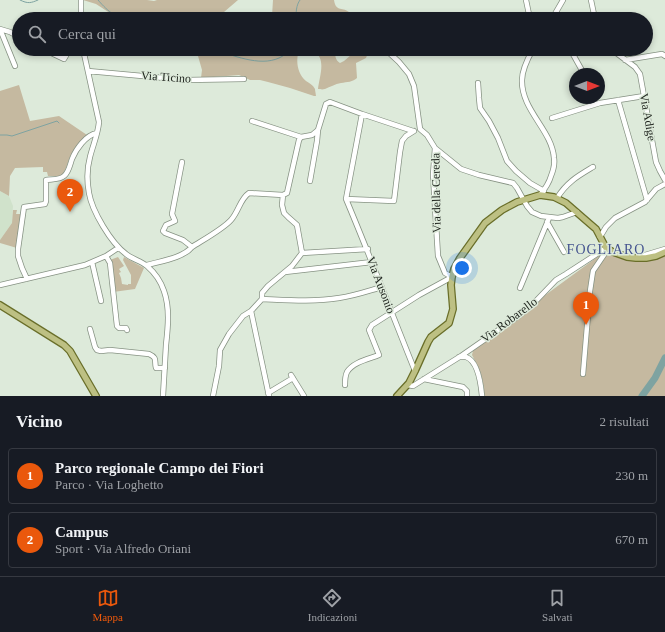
<!DOCTYPE html>
<html lang="it">
<meta charset="utf-8">
<style>
body{margin:0;font-family:"Times New Roman",serif;background:#20242c;color:#f1f3f6}
.compass{position:absolute;left:569px;top:68px;width:36px;height:36px;border-radius:50%;background:#171b24;box-shadow:0 2px 6px #0003;rotate:90deg}
.you{position:absolute;left:462px;top:268px;width:14px;height:14px;margin:-10px;border:3px solid #fff;border-radius:50%;background:#1a73e8;box-shadow:0 0 0 6px #1a73e833}
.badge{display:grid;place-items:center;width:26px;height:26px;border-radius:50%;background:#ea580c;color:#fff;font-size:13px;font-weight:700}
.pin{position:absolute;translate:-50% -33px;filter:drop-shadow(0 1px 2px #0008)}
.pin::after{content:'';position:absolute;top:21px;width:14px;height:12px;background:inherit;clip-path:polygon(0 0,100% 0,50% 100%)}
.list{margin:0;padding:0;list-style:none}
h2{display:flex;justify-content:space-between;align-items:center;height:52px;margin:0;padding:0 16px;font-size:17px}
h2 small{font-size:13px;font-weight:400;color:#9ea1a6}
.list li{display:grid;grid-template-columns:26px 1fr auto;gap:12px;align-items:center;box-sizing:border-box;height:56px;margin:0 8px 8px;padding:0 8px;border:1px solid #363941;border-radius:4px}
.list b{display:block;font-size:15px;white-space:nowrap}
.list p{margin:0;font-size:13px;white-space:nowrap;color:#9ea1a6}
.list em{font-size:13px;font-style:normal;color:#9ea1a6}
.icon{flex:none;width:22px;height:22px;fill:none;stroke:currentColor;stroke-width:2;stroke-linecap:round;stroke-linejoin:round}
.map{position:relative;flex:none;width:665px;height:396px;overflow:hidden}
.search{position:absolute;background:#171b24;box-shadow:0 2px 6px #0003;left:12px;right:12px;top:12px;height:44px;display:flex;align-items:center;gap:10px;box-sizing:border-box;padding:0 14px;border-radius:22px;color:#9ea1a6;font-size:15px}
.sheet{height:180px;background:#171b24}
nav{display:flex;justify-content:space-around;align-items:center;box-sizing:border-box;height:56px;border-top:1px solid #363941;background:#171b24;font-size:11px;color:#9ea1a6}
nav a{display:grid;justify-items:center;gap:2px}
nav .on{color:#ea580c}
.map>svg:first-child{display:block}
</style>
<div class="map">
<svg width="665" height="396" viewBox="0 0 665 396">
<rect width="100%" height="100%" fill="#ddeada"/>
<path fill="#d0e2cb" d="M 0,191 L 9,196 L 13,206 L 12,223 L 0,240 Z"/>
<path fill="#c5b9a0" d="M 83,0 L 147,0 L 154,1 L 157,0 L 238,0 L 224,12 L 219,19 L 119,19 L 96,4 Z
M 273,0 L 334,0 C 336,13 343,6 350,13 L 347,19 L 270,19 L 272,16 Z
M 196,49 L 229,49 L 230,52 L 234,55 L 238,52 L 240,49 L 335,49 C 335,55 335,60 340,63 L 344,61 L 358,49 L 367,49 L 368,53 L 366,58 L 356,63 L 357,78 C 353,82 347,82 341,83 C 335,84 330,87 325,89 C 321,90 321,89 318,89 C 319,78 327,58 314,52 C 308,50 303,51 298,54 C 296,63 298,74 306,81 C 309,83 313,85 315,89 C 315,90 316,95 316,96 L 314,96 L 290,88 L 268,82 L 260,80 L 250,80 L 239,75 L 201,78 L 202,70 Z
M 19,85 L 30,121 L 59,116 L 87,135 C 80,140 75,148 71,155 C 67,162 67,170 61,176 L 48,176 L 47,172 L 43,172 L 43,167 L 15,168 L 10,176 L 9,196 L 0,191 L 0,91 Z
M 13,210 L 17,210 L 16,214 L 21,214 L 17,248 L 0,243 L 0,240 L 12,223 Z
M 600,255 L 614,256 L 635,260 L 643,261 L 651,260 L 665,255 L 665,396 L 484,396 C 484,380 480,369 472,355 L 473,351 L 540,299 Z
M 118,257 L 124,266 L 119,269 L 121,272 L 119,273 L 121,278 L 122,284 L 128,285 L 128,284 L 131,284 L 131,275 L 123,260 L 124,257 L 144,268 L 135,289 L 113,292 L 110,260 Z"/>
<g fill="none" stroke-linecap="round" stroke-linejoin="round">
<path stroke="#7ea3a1" stroke-width="1" d="M 20,0 C 28,4 31,3 38,0
M 98,0 C 105,8 116,20 128,18 C 131,17 131,17 134,15 C 139,13 147,17 152,19
M 173,19 L 178,18 L 182,19
M 296,19 C 296,13 296,5 300,0
M 212,49 C 233,55 259,67 279,58 C 284,56 288,52 292,49
M 0,135 L 7,135 L 12,136 L 57,121 L 59,123"/>
<path stroke="#7ea3a1" stroke-width="7" d="M 642,396 L 655,378 L 665,358"/>
<defs>
<path id="minor" d="M 81,0 L 81,19
M 526,0 L 530,19
M 591,0 L 595,19
M 552,19 L 563,0
M 0,29 L 10,32 L 19,37
M 0,32 L 2,34 L 15,66
M 43,49 L 64,59 L 70,49
M 83,49 L 99,122 C 98,134 93,145 90,157 C 87,168 87,182 89,193 C 92,211 111,243 126,254 C 132,259 141,261 147,266 C 154,272 161,282 164,291 C 170,308 168,327 166,345 C 165,362 164,379 163,396
M 533,49 C 528,58 522,70 522,80 C 521,110 552,130 554,158 C 555,164 553,171 551,176 C 549,183 545,189 540,195
M 570,49 L 584,74
M 611,49 L 635,67 L 640,74 L 656,162 L 660,171 L 665,180
M 625,60 L 662,54 L 665,56
M 88,71 L 186,80 L 244,79
M 478,83 L 479,98 L 480,108 L 489,121 L 498,138 L 507,161 L 516,171 L 530,183 L 544,191
M 618,100 L 647,200
M 552,118 L 600,103 L 644,96
M 252,121 L 301,137
M 435,148 L 461,169 L 479,175 L 513,183 L 517,188 L 527,206 L 532,212 L 541,216 L 558,218 L 563,217 L 577,212
M 182,162 L 172,214 L 175,221 L 166,225 L 163,231 L 165,233 L 183,240 L 192,247
M 310,181 L 317,141 L 318,130
M 283,195 L 287,193 L 299,140 L 301,137 L 312,135 L 318,130 L 326,104 L 330,102 L 362,114 L 413,131
M 557,198 C 567,182 578,176 593,167
M 346,199 C 370,256 392,314 415,371
M 346,199 L 394,201 L 400,152 L 402,141 L 406,136 L 414,131
M 346,199 L 362,114
M 547,222 L 564,252
M 600,237 L 606,227 L 615,218 L 645,202 L 656,189 L 665,184
M 302,253 L 368,249
M 638,255 L 645,255 L 665,249
M 106,256 L 110,263 L 117,326 L 119,328 L 126,328 L 127,330
M 92,262 L 101,301
M 147,265 C 161,261 183,258 192,247 C 203,240 223,229 231,220 C 239,211 240,199 249,193 L 283,195
M 285,272 L 372,262
M 27,279 L 22,268 L 18,256 L 18,249 L 24,207 L 45,204 L 46,201 L 46,180 C 51,179 60,180 64,176 C 69,172 70,164 72,159 C 76,149 86,135 97,133
M 0,285 L 85,265 L 106,256 L 118,248
M 520,288 L 549,218
M 262,299 C 287,300 314,302 339,298 C 354,296 368,291 382,287
M 90,329 L 95,347 L 97,350 L 101,351 L 110,350 L 149,354 C 158,358 154,361 156,368 L 165,368
M 459,357 C 461,357 464,357 466,357 C 478,361 481,385 482,396
M 583,374 L 590,291 L 593,271 L 608,249
M 291,375 L 304,396
M 424,379 L 463,387 L 467,391 L 467,396
M 345,385 C 345,381 345,376 347,372 C 353,362 369,359 379,355 L 369,330 L 372,325 L 419,295 L 452,277 L 445,273 L 438,256 L 433,175 L 435,148 L 427,135 L 420,129 L 414,86 L 409,74 L 399,62 L 385,49
M 408,385 L 413,386 L 461,356 L 520,315 L 532,305 L 556,280 L 566,274 L 606,248
M 268,393 L 293,378
M 213,396 L 219,366 L 220,350 L 229,334 L 243,316 L 251,311
M 269,396 L 251,311 L 262,299 L 262,293 L 268,286 L 292,266 L 302,253 L 297,225 L 288,217 L 284,213 L 282,205 L 283,195"/>
<path id="major" d="M 0,305 L 64,345 L 70,351 L 96,396
M 397,396 L 409,383 L 415,371 L 428,342 L 431,337 L 449,323 L 453,309 L 451,285 L 452,277 L 454,269 L 460,258 L 485,223 L 502,210 L 517,202 L 540,195 L 554,197 L 566,203 L 589,223 L 596,229 L 606,248 L 613,252 L 627,257 L 636,258 L 646,258 L 656,256 L 665,252"/>
</defs>
<use href="#minor" stroke="#869283" stroke-width="6"/>
<use href="#major" stroke="#696e29" stroke-width="8"/>
<use href="#minor" stroke="#fff" stroke-width="4.5"/>
<use href="#major" stroke="#bdc083" stroke-width="5.5"/>
</g>
<g text-anchor="middle" dominant-baseline="central" stroke-width="3" stroke-linejoin="round" paint-order="stroke">
<g font-size="12" fill="#1e231d" stroke="#ddeada">
<text transform="translate(166 77) rotate(4)">Via Ticino</text>
<text transform="translate(648 117) rotate(80)">Via Adige</text>
<text transform="translate(436 193) rotate(-91)">Via della Cereda</text>
<text transform="translate(381 285) rotate(69)">Via Ausonio</text>
<text transform="translate(509 320) rotate(-37)">Via Robarello</text>
</g>
<g font-size="14" letter-spacing="1" fill="#44538f" stroke="#ddeada">
<text x="606" y="249">FOGLIARO</text>
</g>
</g>
</svg>
<svg class="compass" viewBox="-18 -18 36 36"><path d="M0-13l5 13h-10z" fill="#e53935"/><path d="M0 13l5-13h-10z" fill="#9ea1a6"/></svg>
<div class="you"></div>
<div class="pin badge" style="left:586px;top:325px">1</div>
<div class="pin badge" style="left:70px;top:212px">2</div>
<div class="search"><svg class="icon" aria-label="search" viewBox="0 0 24 24"><circle cx="10" cy="10" r="6"/><path d="M15 15l6 6"/></svg>Cerca qui</div>
</div>
<section class="sheet">
<h2>Vicino<small>2 risultati</small></h2>
<ul class="list">
<li><span class="badge">1</span><div><b>Parco regionale Campo dei Fiori</b><p>Parco · Via Loghetto</p></div><em>230 m</em></li>
<li><span class="badge">2</span><div><b>Campus</b><p>Sport · Via Alfredo Oriani</p></div><em>670 m</em></li>
</ul>
</section>
<nav>
<a class="on"><svg class="icon" aria-label="map" viewBox="0 0 24 24"><path d="M3 6l6-2 6 2 6-2v14l-6 2-6-2-6 2zM9 4v14M15 6v14"/></svg>Mappa</a>
<a><svg class="icon" aria-label="directions" viewBox="0 0 24 24"><path d="M12 3l9 9-9 9-9-9zM9 14v-3h6M13 9l2 2-2 2"/></svg>Indicazioni</a>
<a><svg class="icon" aria-label="saved" viewBox="0 0 24 24"><path d="M7 4h10v16l-5-4-5 4z"/></svg>Salvati</a>
</nav>
